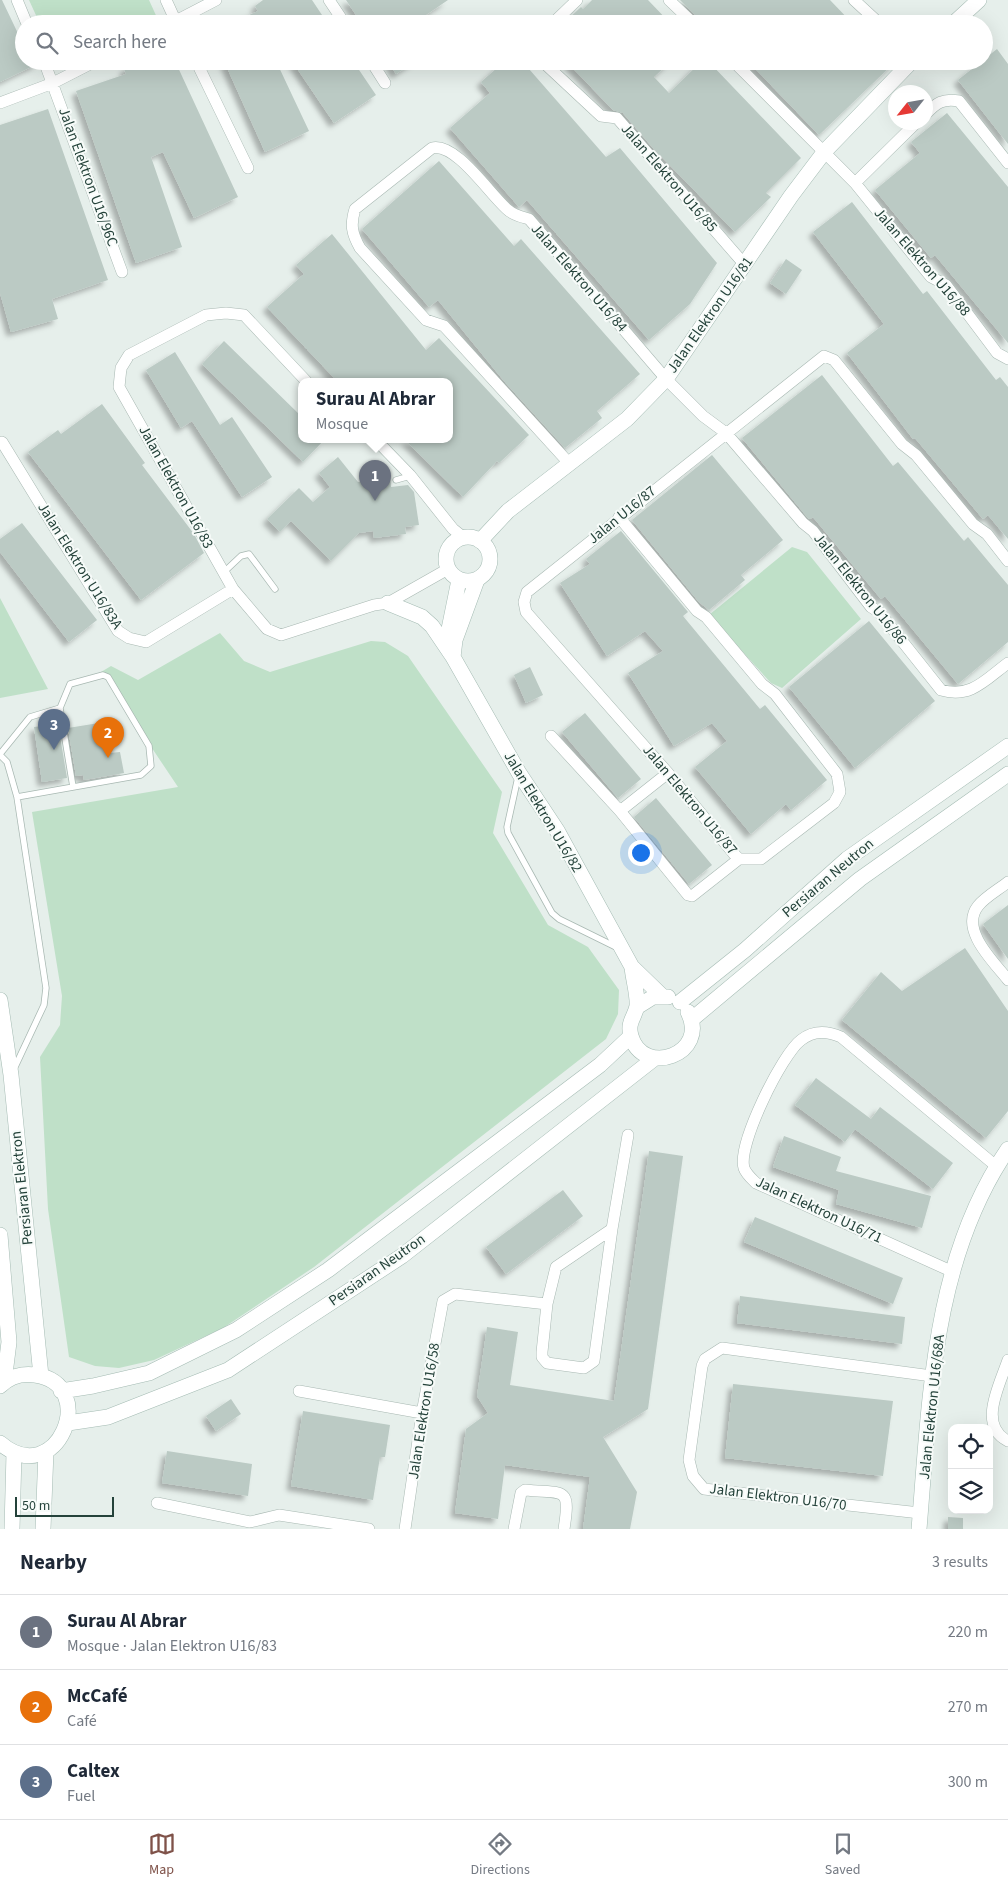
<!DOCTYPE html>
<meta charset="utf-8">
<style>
body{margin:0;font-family:"Source Sans 3",sans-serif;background:#f2f2f3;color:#1f2937}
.controls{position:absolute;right:15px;bottom:15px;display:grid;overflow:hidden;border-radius:10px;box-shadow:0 5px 20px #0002}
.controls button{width:45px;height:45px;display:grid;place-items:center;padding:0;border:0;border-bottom:1px solid #e0e1e3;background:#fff;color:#1f2937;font:25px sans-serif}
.compass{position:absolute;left:888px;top:85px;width:45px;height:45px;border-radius:50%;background:#fff;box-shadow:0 5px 20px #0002;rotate:239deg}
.scale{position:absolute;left:15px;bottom:12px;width:99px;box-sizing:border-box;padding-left:5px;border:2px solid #24423a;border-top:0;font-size:14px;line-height:18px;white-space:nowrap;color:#24423a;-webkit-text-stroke:4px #f7fbf9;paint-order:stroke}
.you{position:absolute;left:640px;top:852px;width:18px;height:18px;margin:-12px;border:4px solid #fff;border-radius:50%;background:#1a73e8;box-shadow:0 0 0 8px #1a73e833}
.badge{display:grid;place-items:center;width:32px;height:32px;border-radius:50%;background:#7f5249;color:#fff;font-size:16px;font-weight:700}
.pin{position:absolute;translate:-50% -41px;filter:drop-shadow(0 1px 2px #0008)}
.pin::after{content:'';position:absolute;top:26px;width:18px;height:15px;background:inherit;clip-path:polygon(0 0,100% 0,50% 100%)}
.popup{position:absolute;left:298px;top:378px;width:155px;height:65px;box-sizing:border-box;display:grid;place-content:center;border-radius:10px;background:#fff;filter:drop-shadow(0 1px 4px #0005);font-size:16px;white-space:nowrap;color:#747a83}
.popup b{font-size:19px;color:#1f2937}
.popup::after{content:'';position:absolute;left:50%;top:100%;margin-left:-10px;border:10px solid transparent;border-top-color:#fff}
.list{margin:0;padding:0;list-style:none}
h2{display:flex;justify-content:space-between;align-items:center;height:65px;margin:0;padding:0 20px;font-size:21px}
h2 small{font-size:16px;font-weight:400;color:#747a83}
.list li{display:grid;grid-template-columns:32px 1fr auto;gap:15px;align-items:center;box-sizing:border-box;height:75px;padding:0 20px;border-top:1px solid #e0e1e3}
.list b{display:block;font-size:19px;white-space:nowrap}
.list p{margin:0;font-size:16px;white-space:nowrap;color:#747a83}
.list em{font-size:16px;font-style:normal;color:#747a83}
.icon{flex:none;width:28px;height:28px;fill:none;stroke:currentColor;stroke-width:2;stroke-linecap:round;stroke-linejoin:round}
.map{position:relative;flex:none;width:1008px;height:1529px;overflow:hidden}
.search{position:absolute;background:#fff;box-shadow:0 5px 20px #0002;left:15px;right:15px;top:15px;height:55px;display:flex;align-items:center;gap:12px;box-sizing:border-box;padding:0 18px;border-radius:28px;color:#747a83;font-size:19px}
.sheet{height:290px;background:#fff}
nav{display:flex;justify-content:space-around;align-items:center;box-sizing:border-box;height:70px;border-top:1px solid #e0e1e3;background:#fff;font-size:14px;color:#747a83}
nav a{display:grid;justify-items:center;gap:2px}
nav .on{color:#7f5249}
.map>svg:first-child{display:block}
</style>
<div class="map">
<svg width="1008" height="1529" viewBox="0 0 1008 1529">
<defs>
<filter id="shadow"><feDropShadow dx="-4.5" dy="4.5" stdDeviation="2.5" flood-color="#0004"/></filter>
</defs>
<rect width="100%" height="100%" fill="#e6efeb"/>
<path fill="#bfe0c8" d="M 29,0 L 149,0 L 159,22 L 155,24 L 40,24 Z
M 792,547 L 807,552 L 861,619 L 782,688 L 771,683 L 709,615 Z
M 0,598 L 48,689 L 0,698 Z
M 220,633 L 244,661 L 270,672 L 371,641 L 385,642 L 408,656 L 502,792 L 493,833 L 548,925 L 588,947 L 619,990 L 618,1014 L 606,1039 L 314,1267 L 223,1328 L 154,1360 L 119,1368 L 95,1366 L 69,1357 L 48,1209 L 40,1057 L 60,1025 L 62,996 L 32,812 L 178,787 L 101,672 L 111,666 L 138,680 Z"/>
<path fill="#bbcac4" filter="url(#shadow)" d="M 0,0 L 2,0 L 24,46 L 24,61 L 37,61 L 37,64 L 0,82 Z
M 263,0 L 312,0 L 328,24 L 230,24 L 258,11 L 255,6 Z
M 346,0 L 448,0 L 420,19 L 423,24 L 362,24 Z
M 592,0 L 648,0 L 671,24 L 563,24 L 581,7 L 583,9 Z
M 680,0 L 830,0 L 853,24 L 701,24 L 699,19 Z
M 997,49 L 1008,64 L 1008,144 L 958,80 Z
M 141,61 L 175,61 L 238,197 L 194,218 L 163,152 L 151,157 L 182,247 L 136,263 L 76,91 L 126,74 L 124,69 Z
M 224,61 L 276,61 L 309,131 L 265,152 Z
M 292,61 L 353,61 L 376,95 L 334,123 Z
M 388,61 L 416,61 L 396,74 Z
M 505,61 L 522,61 L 606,157 L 620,148 L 717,263 L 690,304 L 649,340 L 527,200 L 519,207 L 450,128 L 490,93 L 481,82 Z
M 566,61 L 671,61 L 654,77 L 669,93 L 702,61 L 708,61 L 801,158 L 766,193 L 771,197 L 735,232 L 653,148 L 623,113 L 613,110 Z
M 748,61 L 896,61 L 819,135 Z
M 48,109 L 108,280 L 52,299 L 58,319 L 11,332 L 0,293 L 0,125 Z
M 947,113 L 1008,187 L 1008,343 L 935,255 L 931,258 L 875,190 L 920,153 L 911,142 Z
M 439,161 L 514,246 L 521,239 L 640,374 L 597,411 L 602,418 L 565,448 L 504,381 L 438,300 L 429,307 L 362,229 Z
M 852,202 L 923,294 L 927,291 L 996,380 L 1000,377 L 1008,387 L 1008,539 L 988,515 L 983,519 L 915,438 L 913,439 L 847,353 L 884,324 L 813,232 Z
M 332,234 L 426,350 L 439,338 L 529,435 L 499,463 L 497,461 L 463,497 L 405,440 L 449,440 L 449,382 L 338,382 L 267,307 L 304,274 L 296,265 Z
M 786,259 L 802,270 L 786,294 L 770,283 Z
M 224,341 L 301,416 L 301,440 L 324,440 L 303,462 L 202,364 Z
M 175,352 L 220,425 L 232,417 L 272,477 L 242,497 L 192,421 L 181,428 L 146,370 Z
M 822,375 L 893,466 L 898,462 L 964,541 L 968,537 L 1008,585 L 1008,642 L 958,684 L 885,596 L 881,599 L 813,517 L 810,519 L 808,518 L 742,438 Z
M 102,404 L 145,463 L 142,465 L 194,534 L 204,553 L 141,600 L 28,452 L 58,430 L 61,434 Z
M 712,455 L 783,540 L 741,575 L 745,580 L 709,610 L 699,602 L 632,520 Z
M 338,457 L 358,482 L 390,477 L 391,487 L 408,485 L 414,492 L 419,525 L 405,527 L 406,534 L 374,538 L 373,531 L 359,533 L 331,561 L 291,521 L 280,532 L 267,519 L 299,488 L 313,502 L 330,487 L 319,473 Z
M 22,523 L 97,620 L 69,642 L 0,552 L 0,539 Z
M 621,531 L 688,612 L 683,616 L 760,709 L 765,705 L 827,780 L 791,810 L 786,804 L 751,834 L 695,767 L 727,741 L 712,723 L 674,746 L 628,673 L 663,651 L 645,631 L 607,656 L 560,583 L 590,564 L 586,559 Z
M 869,621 L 935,701 L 855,768 L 789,687 Z
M 530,667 L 543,695 L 526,703 L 514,675 Z
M 585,713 L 641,779 L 618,798 L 562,732 Z
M 105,722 L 110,753 L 120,752 L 124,773 L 84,780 L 83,775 L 76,776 L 68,728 Z
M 58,724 L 67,778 L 42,782 L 34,727 Z
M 656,798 L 712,865 L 689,884 L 634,817 Z
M 1008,905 L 1008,959 L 983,924 Z
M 965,948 L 1008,1011 L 1008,1111 L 986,1138 L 842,1020 L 881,972 L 902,991 Z
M 816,1078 L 871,1119 L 880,1107 L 953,1163 L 933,1189 L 855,1129 L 845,1142 L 795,1105 Z
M 784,1136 L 841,1157 L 836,1171 L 931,1196 L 922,1228 L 836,1204 L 839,1190 L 773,1167 Z
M 649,1151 L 683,1156 L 648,1409 L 603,1437 L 637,1492 L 630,1529 L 583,1529 L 590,1477 L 505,1465 L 498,1519 L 455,1513 L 466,1429 L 488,1413 L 477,1396 L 487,1327 L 518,1332 L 510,1385 L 614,1401 Z
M 563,1190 L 583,1216 L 506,1274 L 486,1247 Z
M 755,1217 L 903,1278 L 893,1304 L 744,1242 Z
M 740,1296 L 905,1317 L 902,1344 L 737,1323 Z
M 733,1384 L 893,1401 L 883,1476 L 725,1458 Z
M 231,1399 L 241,1414 L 216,1431 L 206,1416 Z
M 303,1411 L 390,1425 L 385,1457 L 380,1457 L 373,1500 L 291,1486 Z
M 167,1451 L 252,1464 L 248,1496 L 162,1483 Z
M 948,1517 L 963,1518 L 963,1529 L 948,1529 Z"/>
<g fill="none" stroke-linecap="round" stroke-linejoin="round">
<defs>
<path id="lane" d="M 396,480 L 410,476
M 224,572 L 241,556 L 249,554 L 275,589
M 60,708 L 73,787
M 0,754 L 30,717 L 60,708 L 70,684 L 103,675 L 108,677 L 149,746 L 151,766 L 141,775 L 17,797
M 0,755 L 7,762 L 17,797 L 46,988 L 44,1005 L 14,1069
M 518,777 L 507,827 L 508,833 L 552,913 L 559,919 L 618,948"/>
<path id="street" d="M 17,0 L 27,24
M 166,0 L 177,24
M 329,0 L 345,24
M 669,0 L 694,24
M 854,0 L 880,24
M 170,24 L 216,0
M 552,24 L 577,0
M 44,61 L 122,272
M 196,61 L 248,168
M 371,61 L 385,83
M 542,61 L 601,116 L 617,118 L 745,265
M 733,61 L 855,183 L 931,277 L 946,285 L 997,353 L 1008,359
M 0,103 L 53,83 L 96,61
M 926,114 C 936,103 943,98 959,101 L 1008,163
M 855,183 L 917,122
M 307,382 L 244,315 L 226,313 L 206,315 L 129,355 L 121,368 L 119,387 L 233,589 L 267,629 L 281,635 L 374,605 L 388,603 L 448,569
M 376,440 L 410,475 L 453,529 L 463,537
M 2,442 L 118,631 L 129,638 L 146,642 L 233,589
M 568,462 L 444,326 L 426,320 L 360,248 C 352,234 350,225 355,209 L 432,148 C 456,142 490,195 508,210 C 513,215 522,217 529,219 L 666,379 L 703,416 L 726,433 L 803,523 L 813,531 L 871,607 L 879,612 L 941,690 C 971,699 986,679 1008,663
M 619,517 L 697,611 L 706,617 L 762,684 L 775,694 L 837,774 L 840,792 L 834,803 L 761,859 L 739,859 L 734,854 L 668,773 L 526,612 L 524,602 L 527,592 L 824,356 L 834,360 L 902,444 L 916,455 L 973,524 L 987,534 L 1008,561
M 551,736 L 620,811 L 688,895 L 692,896 L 739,859
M 620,811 L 668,773
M 1008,882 C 998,890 985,897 978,906 C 959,930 995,963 1008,980
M 612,1229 L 556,1267 L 547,1304 L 542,1352 L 542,1357 L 547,1363 L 584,1368 L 594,1361 L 612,1229 L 628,1135
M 951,1271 L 756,1183 C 752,1179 746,1174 744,1168 C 737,1145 782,1054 801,1040 C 814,1030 827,1031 841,1037 L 996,1166
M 1008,1360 C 1000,1384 977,1426 1008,1441
M 299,1391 L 422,1413
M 157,1503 L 250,1522 L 279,1515 L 369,1529
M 920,1513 L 704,1489 L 693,1476 L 689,1460 L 702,1366 L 705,1359 L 722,1348 L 932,1376
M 405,1529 L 422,1413 L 443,1301 L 455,1294 L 547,1304
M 514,1529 L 521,1493 L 525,1490 C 564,1494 571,1485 564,1529"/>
<path id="secondary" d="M 953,24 L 979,0
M446 559a22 22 0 1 1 44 0a22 22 0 1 1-44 0Z
M 480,541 L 508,511 L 627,419 L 666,379 L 791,196 L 825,151 L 912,61
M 388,603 L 422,617 L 432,626 L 453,657 L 519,773 L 558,832 L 632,967 L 662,996
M 448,634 L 459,580
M 453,657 L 455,640 L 477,580
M 632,967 C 633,979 638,995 637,1006 C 635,1017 627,1022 631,1036 C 643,1078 710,1054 688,1012
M 0,1000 L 11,1075 L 41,1376
M 680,1002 L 745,950 L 847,859 L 1008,746
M 637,1007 L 653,997 L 668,997
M 691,1020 L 860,879 L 1008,774
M 0,1235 L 9,1342 L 4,1382
M 0,1386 C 9,1377 22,1373 35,1375 C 101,1384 57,1492 0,1443
M 61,1391 L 93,1386 L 149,1373 L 236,1330 L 328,1270 L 600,1065 L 631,1036
M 68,1423 L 108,1417 L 228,1370 L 402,1256 L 655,1058
M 12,1529 L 14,1453
M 43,1529 L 46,1451
M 919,1529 C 930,1400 932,1260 1008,1149"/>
</defs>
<use href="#lane" stroke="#a8b8b2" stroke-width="7"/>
<use href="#street" stroke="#a8b8b2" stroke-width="12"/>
<use href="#secondary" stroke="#a4bbb3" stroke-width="16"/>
<use href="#lane" stroke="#fff" stroke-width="5.5"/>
<use href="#street" stroke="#fff" stroke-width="11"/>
<use href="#secondary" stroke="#fff" stroke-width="15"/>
</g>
<g text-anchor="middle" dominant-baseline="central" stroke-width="4" stroke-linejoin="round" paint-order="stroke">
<g font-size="15" fill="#24423a" stroke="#f7fbf9">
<text transform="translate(88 177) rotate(70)">Jalan Elektron U16/96C</text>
<text transform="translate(669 178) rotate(49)">Jalan Elektron U16/85</text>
<text transform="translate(922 262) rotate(49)">Jalan Elektron U16/88</text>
<text transform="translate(579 278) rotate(49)">Jalan Elektron U16/84</text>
<text transform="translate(710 315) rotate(-55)">Jalan Elektron U16/81</text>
<text transform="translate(176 487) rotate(61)">Jalan Elektron U16/83</text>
<text transform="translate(622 515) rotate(-39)">Jalan U16/87</text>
<text transform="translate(80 566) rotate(58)">Jalan Elektron U16/83A</text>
<text transform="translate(860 589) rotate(51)">Jalan Elektron U16/86</text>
<text transform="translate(690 800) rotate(50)">Jalan Elektron U16/87</text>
<text transform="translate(543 812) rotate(59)">Jalan Elektron U16/82</text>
<text transform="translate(828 878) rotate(-40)">Persiaran Neutron</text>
<text transform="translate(22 1188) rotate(-96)">Persiaran Elektron</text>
<text transform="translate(819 1210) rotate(25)">Jalan Elektron U16/71</text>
<text transform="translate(377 1270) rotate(-35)">Persiaran Neutron</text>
<text transform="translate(932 1407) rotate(-84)">Jalan Elektron U16/68A</text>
<text transform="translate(424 1411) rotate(-81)">Jalan Elektron U16/58</text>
<text transform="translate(778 1497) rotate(7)">Jalan Elektron U16/70</text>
</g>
</g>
</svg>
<div class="controls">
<button><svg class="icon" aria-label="locate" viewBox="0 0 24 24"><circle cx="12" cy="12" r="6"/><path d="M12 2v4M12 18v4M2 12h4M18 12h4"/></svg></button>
<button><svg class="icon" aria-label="layers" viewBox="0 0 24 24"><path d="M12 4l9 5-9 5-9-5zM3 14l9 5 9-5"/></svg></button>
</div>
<svg class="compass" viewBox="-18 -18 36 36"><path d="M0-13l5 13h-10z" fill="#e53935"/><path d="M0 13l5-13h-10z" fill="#747a83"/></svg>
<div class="scale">50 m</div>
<div class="you"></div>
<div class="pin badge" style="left:375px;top:501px;background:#6b7280">1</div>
<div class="popup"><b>Surau Al Abrar</b>Mosque</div>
<div class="pin badge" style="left:108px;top:758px;background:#e8710a">2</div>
<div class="pin badge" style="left:54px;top:750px;background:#5c6f8a">3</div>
<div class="search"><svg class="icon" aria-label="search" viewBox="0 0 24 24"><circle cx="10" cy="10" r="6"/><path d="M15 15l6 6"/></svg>Search here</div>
</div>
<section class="sheet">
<h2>Nearby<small>3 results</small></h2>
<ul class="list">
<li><span class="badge" style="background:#6b7280">1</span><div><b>Surau Al Abrar</b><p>Mosque · Jalan Elektron U16/83</p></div><em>220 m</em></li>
<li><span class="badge" style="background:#e8710a">2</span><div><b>McCafé</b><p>Café</p></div><em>270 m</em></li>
<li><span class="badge" style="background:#5c6f8a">3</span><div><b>Caltex</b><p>Fuel</p></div><em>300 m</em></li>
</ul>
</section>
<nav>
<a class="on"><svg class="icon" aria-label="map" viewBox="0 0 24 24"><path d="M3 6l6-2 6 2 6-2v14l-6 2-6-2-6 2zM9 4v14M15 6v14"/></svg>Map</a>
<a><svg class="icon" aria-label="directions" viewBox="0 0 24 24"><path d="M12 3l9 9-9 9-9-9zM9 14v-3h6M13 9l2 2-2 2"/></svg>Directions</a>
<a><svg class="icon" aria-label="saved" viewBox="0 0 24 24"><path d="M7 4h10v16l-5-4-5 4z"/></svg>Saved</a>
</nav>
